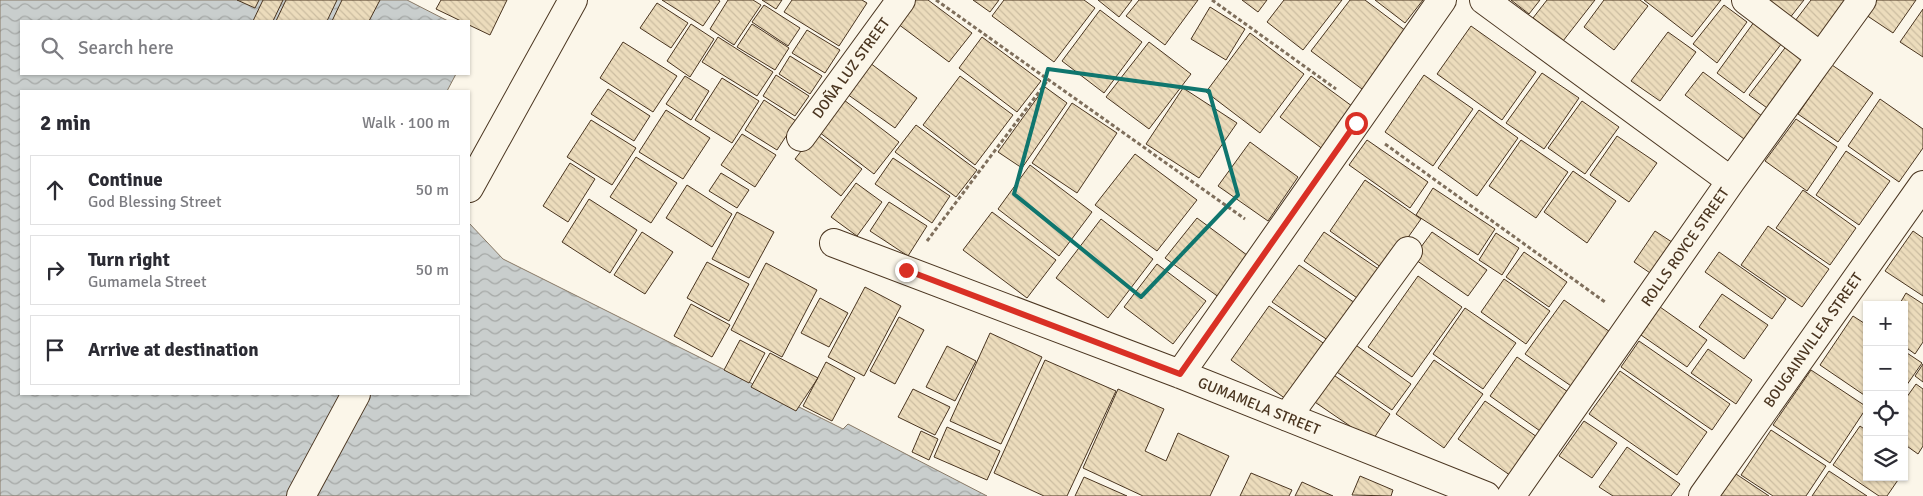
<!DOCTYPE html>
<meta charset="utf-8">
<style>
body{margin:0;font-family:Signika,sans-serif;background:#f7f7f7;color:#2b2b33}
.controls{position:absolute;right:15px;bottom:15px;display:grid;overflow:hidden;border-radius:0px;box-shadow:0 1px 4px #0004}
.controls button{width:45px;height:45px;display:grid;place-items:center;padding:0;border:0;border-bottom:1px solid #e1e1e2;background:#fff;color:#2b2b33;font:25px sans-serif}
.stop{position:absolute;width:15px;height:15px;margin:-11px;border:4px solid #d93025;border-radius:50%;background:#fff}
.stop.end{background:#d93025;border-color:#fff;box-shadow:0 1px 5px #0008}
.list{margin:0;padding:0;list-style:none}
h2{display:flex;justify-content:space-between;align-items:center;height:65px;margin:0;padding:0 20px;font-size:21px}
h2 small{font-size:16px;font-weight:400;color:#7c7c81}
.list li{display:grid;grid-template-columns:32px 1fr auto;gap:15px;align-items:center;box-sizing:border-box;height:70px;margin:0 10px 10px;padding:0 10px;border:1px solid #e1e1e2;border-radius:0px}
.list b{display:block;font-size:19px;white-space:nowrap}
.list p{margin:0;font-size:16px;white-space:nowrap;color:#7c7c81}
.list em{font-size:16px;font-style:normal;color:#7c7c81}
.icon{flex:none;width:28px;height:28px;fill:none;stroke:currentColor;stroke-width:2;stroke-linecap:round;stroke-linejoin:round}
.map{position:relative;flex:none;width:1923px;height:496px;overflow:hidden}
.search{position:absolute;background:#fff;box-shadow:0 1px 4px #0004;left:20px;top:20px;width:450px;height:55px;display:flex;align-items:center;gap:12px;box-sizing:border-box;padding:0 18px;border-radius:0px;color:#7c7c81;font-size:19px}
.panel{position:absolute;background:#fff;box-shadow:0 1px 4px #0004;left:20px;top:90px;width:450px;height:305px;border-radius:0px}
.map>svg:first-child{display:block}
</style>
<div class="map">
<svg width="1923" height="496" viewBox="0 0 1923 496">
<defs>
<pattern id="water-waves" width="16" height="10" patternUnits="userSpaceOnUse" patternTransform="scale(1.25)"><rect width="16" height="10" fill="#c9cecd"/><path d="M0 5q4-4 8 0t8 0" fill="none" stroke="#a5a8a6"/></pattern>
<pattern id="building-back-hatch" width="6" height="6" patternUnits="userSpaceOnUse" patternTransform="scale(1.25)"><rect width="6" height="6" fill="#ecdcbc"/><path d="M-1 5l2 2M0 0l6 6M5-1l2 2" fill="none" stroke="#ccbda1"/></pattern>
</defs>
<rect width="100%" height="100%" fill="#fbf6e9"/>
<path fill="url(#water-waves)" stroke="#887966" d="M 0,0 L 407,0 L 448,21 L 21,21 L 21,74 L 456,74 L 447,91 L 21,91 L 21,394 L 469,394 L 469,223 L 503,259 L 843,429 L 848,424 L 987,496 L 0,496 Z"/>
<path fill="url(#building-back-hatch)" stroke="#4a3520" d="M 237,0 L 259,0 L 255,8 Z
M 263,0 L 283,0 L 273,21 L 253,21 Z
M 286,0 L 337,0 L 327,21 L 276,21 Z
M 342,0 L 380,0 L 369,21 L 332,21 Z
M 441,0 L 507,0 L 490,35 L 469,25 L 469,21 L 461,21 L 436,9 Z
M 662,0 L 718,0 L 720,1 L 703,26 Z
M 728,0 L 753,0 L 761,5 L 734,45 L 710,29 Z
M 762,0 L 782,0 L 776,9 Z
M 792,0 L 862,0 L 867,3 L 839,46 L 784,12 Z
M 910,0 L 928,0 L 972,33 L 949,62 L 894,21 Z
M 973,0 L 999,0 L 990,12 Z
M 1004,0 L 1084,0 L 1095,8 L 1054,62 L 992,16 Z
M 1098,0 L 1132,0 L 1119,17 Z
M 1139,0 L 1198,0 L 1165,45 L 1126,16 Z
M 1242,0 L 1267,0 L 1258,12 Z
M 1284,0 L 1342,0 L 1303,50 L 1267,22 Z
M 1350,0 L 1365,0 L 1410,34 L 1366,92 L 1311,51 Z
M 1375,0 L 1423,0 L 1405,23 Z
M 1511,0 L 1540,0 L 1529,14 Z
M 1547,0 L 1595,0 L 1563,41 L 1533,18 Z
M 1604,0 L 1640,0 L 1648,6 L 1614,50 L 1584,27 Z
M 1644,0 L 1721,0 L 1692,37 Z
M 1766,0 L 1804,0 L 1789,19 Z
M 1811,0 L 1849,0 L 1819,39 L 1795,21 Z
M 1877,0 L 1916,0 L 1893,33 L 1866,15 Z
M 657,3 L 688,23 L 671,48 L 640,28 Z
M 764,5 L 800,28 L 788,46 L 752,22 Z
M 1724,5 L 1747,22 L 1717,63 L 1693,44 Z
M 1210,7 L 1245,29 L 1226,60 L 1191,39 Z
M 1923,9 L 1923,57 L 1900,42 Z
M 1100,10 L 1142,42 L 1104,93 L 1062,61 Z
M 1757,18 L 1785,39 L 1744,93 L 1717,73 Z
M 691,24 L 714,39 L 690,77 L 667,61 Z
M 752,24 L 789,48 L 775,70 L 737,47 Z
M 1471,26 L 1536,72 L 1502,120 L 1437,74 Z
M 807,30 L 840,50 L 825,73 L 792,53 Z
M 1668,32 L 1696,52 L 1660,101 L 1631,81 Z
M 1250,33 L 1304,74 L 1260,133 L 1206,92 Z
M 718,37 L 773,72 L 757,96 L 702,62 Z
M 982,37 L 1041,81 L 1017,112 L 959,68 Z
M 623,42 L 677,76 L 653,112 L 600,78 Z
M 1149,42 L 1191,74 L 1149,129 L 1106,97 Z
M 1788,44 L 1808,60 L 1770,110 L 1749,95 Z
M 790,56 L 822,76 L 810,94 L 779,74 Z
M 870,63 L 917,98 L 895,128 L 847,94 Z
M 1832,65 L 1873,93 L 1838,142 L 1798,114 Z
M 1703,72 L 1762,116 L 1744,139 L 1685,95 Z
M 1542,73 L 1579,98 L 1544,149 L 1506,123 Z
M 776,75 L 809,96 L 795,116 L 763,96 Z
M 1424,75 L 1473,109 L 1433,166 L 1385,132 Z
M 685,76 L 709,91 L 691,120 L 666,104 Z
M 960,76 L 1013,115 L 975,165 L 923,125 Z
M 1311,76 L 1356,109 L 1324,150 L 1280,117 Z
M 722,78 L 759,101 L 732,143 L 695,120 Z
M 1045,87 L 1067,103 L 1022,168 L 998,152 Z
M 1183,88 L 1237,123 L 1199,178 L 1146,144 Z
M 608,89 L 650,116 L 634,141 L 591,114 Z
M 1880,99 L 1923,129 L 1923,148 L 1899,182 L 1848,146 Z
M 764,100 L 796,121 L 777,150 L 745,130 Z
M 844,100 L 899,142 L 874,174 L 819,132 Z
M 1582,101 L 1619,127 L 1585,174 L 1548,148 Z
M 1072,103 L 1117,133 L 1077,193 L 1032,163 Z
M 666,110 L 710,138 L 683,179 L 639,152 Z
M 1479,110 L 1518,138 L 1477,196 L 1438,168 Z
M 1796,119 L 1837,147 L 1807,191 L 1765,161 Z
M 591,120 L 636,148 L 612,185 L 567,157 Z
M 916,125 L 977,170 L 956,197 L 895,152 Z
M 815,133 L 862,169 L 841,196 L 795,159 Z
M 742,134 L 776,155 L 755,187 L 721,165 Z
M 1617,136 L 1657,163 L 1629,202 L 1590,175 Z
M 1367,140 L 1428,182 L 1410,208 L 1349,165 Z
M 1521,140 L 1568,172 L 1536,218 L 1489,186 Z
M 1250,142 L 1298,177 L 1268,221 L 1218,186 Z
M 1846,151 L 1890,181 L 1859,225 L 1816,195 Z
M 1135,154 L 1197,200 L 1157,251 L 1095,205 Z
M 636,157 L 677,183 L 651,223 L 610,197 Z
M 893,158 L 950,196 L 932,223 L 875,184 Z
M 570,163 L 595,179 L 568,222 L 543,206 Z
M 1030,165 L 1092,212 L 1059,256 L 998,209 Z
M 1573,171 L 1616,201 L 1587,243 L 1544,212 Z
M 721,173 L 749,190 L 737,208 L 709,191 Z
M 1365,180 L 1421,219 L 1385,270 L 1330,231 Z
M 856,183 L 882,202 L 857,236 L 831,217 Z
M 687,185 L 732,214 L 712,247 L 666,218 Z
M 1433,188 L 1495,229 L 1478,255 L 1416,215 Z
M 1803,190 L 1856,228 L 1830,265 L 1776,228 Z
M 589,199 L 637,230 L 610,273 L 562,242 Z
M 889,202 L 927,226 L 908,256 L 870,231 Z
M 737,212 L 774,232 L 749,278 L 712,259 Z
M 992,212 L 1056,260 L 1027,298 L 963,250 Z
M 1197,218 L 1251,258 L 1220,298 L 1165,258 Z
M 1101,219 L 1153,259 L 1108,318 L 1056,278 Z
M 1768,226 L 1829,269 L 1802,307 L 1741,265 Z
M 1655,231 L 1678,246 L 1656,277 L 1634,262 Z
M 1913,231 L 1923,238 L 1923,296 L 1885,271 Z
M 642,232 L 673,252 L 645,294 L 614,275 Z
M 1324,232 L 1380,270 L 1360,300 L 1304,261 Z
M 1432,232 L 1487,270 L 1468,296 L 1413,258 Z
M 1496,233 L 1519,248 L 1502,275 L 1479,260 Z
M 1524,252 L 1567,282 L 1549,307 L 1506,277 Z
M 1719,252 L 1786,299 L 1772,319 L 1705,272 Z
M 707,262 L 749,284 L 729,321 L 687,298 Z
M 766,263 L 817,290 L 782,357 L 731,330 Z
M 1157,264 L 1206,301 L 1173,344 L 1124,307 Z
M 1299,265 L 1361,307 L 1335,345 L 1272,302 Z
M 1418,276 L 1462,307 L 1412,377 L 1368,347 Z
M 1504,279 L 1550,311 L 1526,344 L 1481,312 Z
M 865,287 L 901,306 L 864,376 L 828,357 Z
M 1906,293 L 1923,304 L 1923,342 L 1915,354 L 1904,346 L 1904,305 L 1899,305 Z
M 1722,294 L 1768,325 L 1744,359 L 1699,327 Z
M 820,298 L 848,313 L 829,347 L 801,333 Z
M 1564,300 L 1613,334 L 1574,388 L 1525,354 Z
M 691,304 L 730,325 L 712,357 L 674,336 Z
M 1269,306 L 1332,349 L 1293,404 L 1231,360 Z
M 1660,307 L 1707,340 L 1687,367 L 1641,335 Z
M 1465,308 L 1516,343 L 1483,389 L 1433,354 Z
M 1853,316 L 1867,325 L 1867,397 L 1820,365 Z
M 899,317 L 924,330 L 895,384 L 870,371 Z
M 990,333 L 1042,357 L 1001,444 L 950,421 Z
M 740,340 L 765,353 L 749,383 L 724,370 Z
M 1350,341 L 1411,384 L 1392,410 L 1331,368 Z
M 1639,341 L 1730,404 L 1712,430 L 1621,367 Z
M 947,346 L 976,361 L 955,401 L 926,387 Z
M 1708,349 L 1752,380 L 1736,404 L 1691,373 Z
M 1904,351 L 1922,363 L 1904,389 Z
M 770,353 L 818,378 L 796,411 L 751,387 Z
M 1517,357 L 1571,394 L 1543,433 L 1490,396 Z
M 1045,360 L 1116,391 L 1067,496 L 1044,496 L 994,473 Z
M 1434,360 L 1483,394 L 1444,448 L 1396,414 Z
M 826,362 L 855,378 L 832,421 L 803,406 Z
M 1923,364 L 1923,382 L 1915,376 Z
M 1325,369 L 1390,414 L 1372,441 L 1306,396 Z
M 1811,370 L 1867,407 L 1830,463 L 1773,425 Z
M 1620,371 L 1707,432 L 1677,475 L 1589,414 Z
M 1916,384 L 1923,389 L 1923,446 L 1918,454 L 1904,444 L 1904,401 Z
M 913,389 L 950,407 L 935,435 L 898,417 Z
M 1118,389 L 1164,409 L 1145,451 L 1166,461 L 1178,433 L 1229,456 L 1210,496 L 1143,496 L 1083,468 Z
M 1485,401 L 1540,439 L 1514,478 L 1458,439 Z
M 1584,421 L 1617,443 L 1592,478 L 1559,456 Z
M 1860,426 L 1867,431 L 1867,477 L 1900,477 L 1887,496 L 1879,496 L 1833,465 Z
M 947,427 L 1000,451 L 987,480 L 934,457 Z
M 1771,430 L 1826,466 L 1806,496 L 1773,496 L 1741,475 Z
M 921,431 L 938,439 L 929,460 L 912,452 Z
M 1627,447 L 1680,484 L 1671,496 L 1613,496 L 1599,487 Z
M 1829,471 L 1867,496 L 1812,496 Z
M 1251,473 L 1292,490 L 1289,496 L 1240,496 Z
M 1736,474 L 1769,496 L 1720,496 Z
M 1360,476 L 1393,490 L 1391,496 L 1352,495 Z
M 1084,477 L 1127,496 L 1075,496 Z
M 1302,482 L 1333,496 L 1295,496 Z"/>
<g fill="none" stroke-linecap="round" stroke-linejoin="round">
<defs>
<path id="minor" d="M 1484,0 L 1731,181
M 1746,0 L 1821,57
M 801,137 L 901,0
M 469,188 L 573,0
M 834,243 L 1180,374 L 1486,496
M 1180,374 L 1442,0
M 1287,417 L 1408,251
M 301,496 L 356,394
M 1511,496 L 1731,181 L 1862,0
M 1703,496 L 1923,185"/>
</defs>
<use href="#minor" stroke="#4a3520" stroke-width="30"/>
<path stroke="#7f6f5c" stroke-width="3" stroke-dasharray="4 2.5" stroke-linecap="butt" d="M 936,0 L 1245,219
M 1212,0 L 1336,89
M 1385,144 L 1605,302
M 927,241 L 1048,80"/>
<use href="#minor" stroke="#fbf6e9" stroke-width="28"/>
</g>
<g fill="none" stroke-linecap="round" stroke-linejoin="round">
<path stroke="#d93025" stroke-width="6" d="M 906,270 L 1180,374 L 1356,123"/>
</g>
<path fill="none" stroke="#0f766e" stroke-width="4" stroke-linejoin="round" d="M 1048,69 L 1209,91 L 1238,195 L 1141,297 L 1014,194 Z"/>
<g text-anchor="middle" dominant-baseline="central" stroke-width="4" stroke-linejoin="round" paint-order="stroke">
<g font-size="15" fill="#4a3520" stroke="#fbf6e9">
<text transform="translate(851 68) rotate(-54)">DOÑA LUZ STREET</text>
<text transform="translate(1685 247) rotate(-55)">ROLLS ROYCE STREET</text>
<text transform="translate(1813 340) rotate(-55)">BOUGAINVILLEA STREET</text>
<text transform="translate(1259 406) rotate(22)">GUMAMELA STREET</text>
</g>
</g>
</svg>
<div class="controls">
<button>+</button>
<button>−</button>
<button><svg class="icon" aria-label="locate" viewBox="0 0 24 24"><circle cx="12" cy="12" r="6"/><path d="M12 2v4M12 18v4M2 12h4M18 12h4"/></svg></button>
<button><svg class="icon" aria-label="layers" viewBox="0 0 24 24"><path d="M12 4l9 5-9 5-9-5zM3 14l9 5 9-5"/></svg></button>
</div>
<div class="stop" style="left:1356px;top:123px"></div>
<div class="stop end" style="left:906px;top:270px"></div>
<div class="search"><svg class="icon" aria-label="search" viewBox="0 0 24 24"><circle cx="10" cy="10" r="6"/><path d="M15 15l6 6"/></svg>Search here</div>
<section class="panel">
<h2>2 min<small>Walk · 100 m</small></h2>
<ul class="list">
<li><svg class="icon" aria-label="ahead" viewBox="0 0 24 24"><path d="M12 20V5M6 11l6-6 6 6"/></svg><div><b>Continue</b><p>God Blessing Street</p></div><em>50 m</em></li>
<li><svg class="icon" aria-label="right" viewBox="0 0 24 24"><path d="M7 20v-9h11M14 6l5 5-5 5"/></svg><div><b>Turn right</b><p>Gumamela Street</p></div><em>50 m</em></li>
<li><svg class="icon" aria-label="arrive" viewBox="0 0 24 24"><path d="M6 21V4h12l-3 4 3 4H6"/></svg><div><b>Arrive at destination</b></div></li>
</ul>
</section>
</div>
